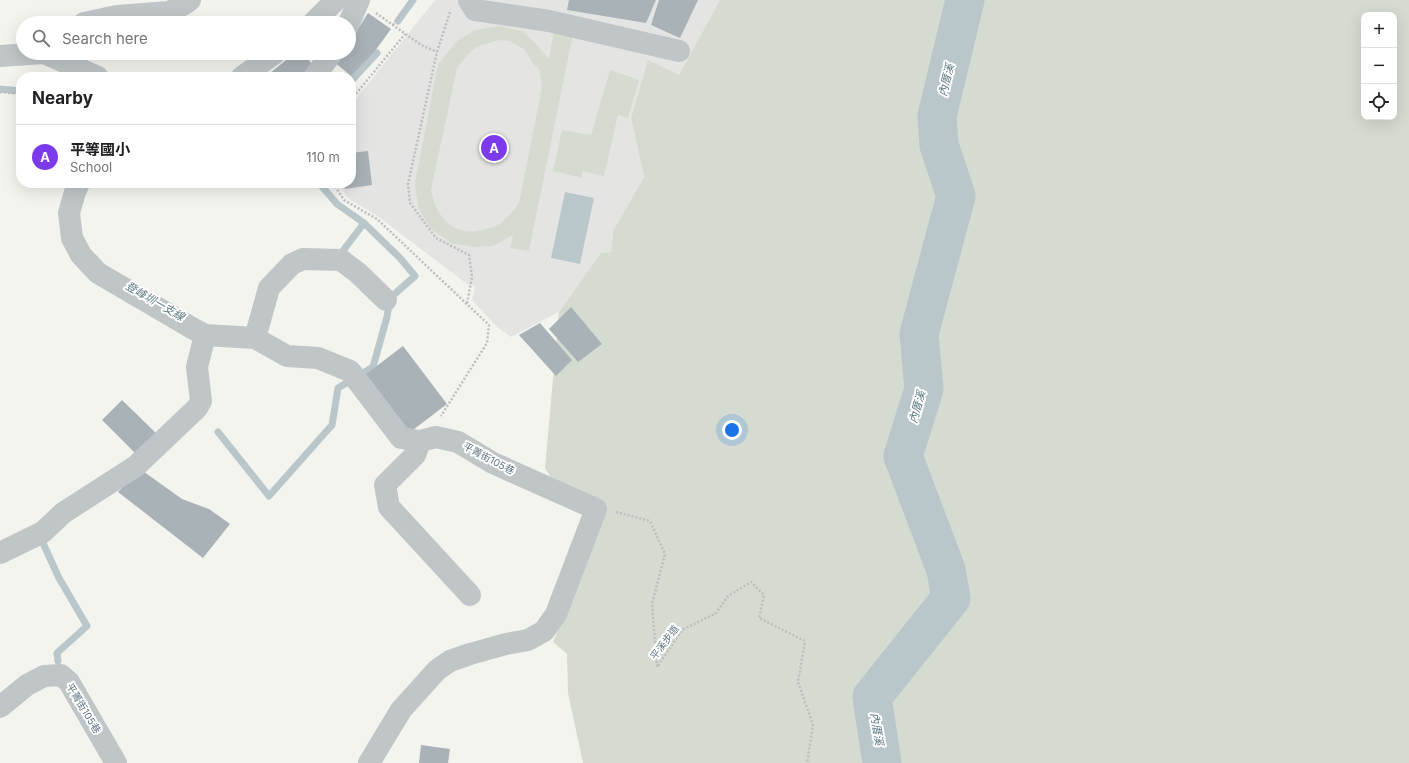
<!DOCTYPE html>
<meta charset="utf-8">
<style>
body{margin:0;font-family:Inter,"Noto Sans TC",sans-serif;background:#f6f6f6;color:#202124}
.controls{position:absolute;right:12px;top:12px;display:grid;overflow:hidden;border-radius:8px;box-shadow:0 4px 16px #0002}
.controls button{width:36px;height:36px;display:grid;place-items:center;padding:0;border:0;border-bottom:1px solid #e0e0e0;background:#fff;color:#202124;font:20px sans-serif}
.you{position:absolute;left:732px;top:430px;width:14px;height:14px;margin:-10px;border:3px solid #fff;border-radius:50%;background:#1a73e8;box-shadow:0 0 0 6px #1a73e833}
.badge{display:grid;place-items:center;width:26px;height:26px;border-radius:50%;background:#7c3aed;color:#fff;font-size:13px;font-weight:700}
.pin{position:absolute;translate:-50% -50%;border:2px solid #fff;box-shadow:0 1px 4px #0006}
.list{margin:0;padding:0;list-style:none}
h2{display:flex;justify-content:space-between;align-items:center;height:52px;margin:0;padding:0 16px;font-size:17px}
h2 small{font-size:13px;font-weight:400;color:#757577}
.list li{display:grid;grid-template-columns:26px 1fr auto;gap:12px;align-items:center;box-sizing:border-box;height:64px;padding:0 16px;border-top:1px solid #e0e0e0}
.list b{display:block;font-size:15px;white-space:nowrap}
.list p{margin:0;font-size:13px;white-space:nowrap;color:#757577}
.list em{font-size:13px;font-style:normal;color:#757577}
.icon{flex:none;width:22px;height:22px;fill:none;stroke:currentColor;stroke-width:2;stroke-linecap:round;stroke-linejoin:round}
.map{position:relative;flex:none;width:1409px;height:763px;overflow:hidden}
.search{position:absolute;background:#fff;box-shadow:0 4px 16px #0002;left:16px;top:16px;width:340px;height:44px;display:flex;align-items:center;gap:10px;box-sizing:border-box;padding:0 14px;border-radius:22px;color:#757577;font-size:15px}
.panel{position:absolute;background:#fff;box-shadow:0 4px 16px #0002;left:16px;top:72px;width:340px;height:116px;border-radius:16px}
.map>svg:first-child{display:block}
</style>
<div class="map">
<svg width="1409" height="763" viewBox="0 0 1409 763">
<rect width="100%" height="100%" fill="#f4f4ef"/>
<path fill="#e4e5e3" d="M 435,0 L 720,0 L 679,76 L 648,61 L 631,118 L 644,177 L 613,231 L 611,252 L 601,253 L 559,312 L 511,337 L 497,327 L 472,300 L 475,286 L 467,284 L 376,215 L 349,199 L 337,183 L 351,183 L 351,108 L 359,95 Z"/>
<path fill="#d5dbd0" fill-rule="evenodd" d="M 720,0 L 1409,0 L 1409,763 L 583,763 L 568,693 L 567,654 L 553,642 L 581,575 L 599,518 L 552,479 L 545,468 L 559,312 L 601,253 L 611,252 L 613,231 L 644,177 L 631,118 L 648,60 L 679,75 ZM 1364,15 L 1394,15 L 1394,117 L 1364,117 Z
M 500,26 L 522,31 L 537,45 L 549,59 L 554,30 L 573,34 L 529,251 L 510,248 L 513,235 L 493,246 L 473,247 L 451,243 L 430,228 L 418,207 L 415,183 L 438,64 L 457,41 L 475,30 ZM 500,40 L 510,41 L 525,50 L 532,62 L 540,71 L 542,87 L 519,203 C 514,210 509,217 502,222 C 497,226 489,229 482,230 C 453,237 436,217 431,190 L 457,68 C 473,47 475,46 500,40 Z
M 610,70 L 639,80 L 628,118 L 618,115 L 604,176 L 582,171 L 582,178 L 553,171 L 562,130 L 591,135 Z"/>
<path fill="#b9c7cb" d="M 565,192 L 594,198 L 580,264 L 551,258 Z"/>
<g fill="none" stroke-linecap="round" stroke-linejoin="round">
<path stroke="#b9c7cb" stroke-width="7" d="M 398,21 L 413,0
M 351,81 L 377,53
M 0,89 L 21,91
M 319,183 L 337,204 L 364,223 L 339,256 L 338,256
M 218,432 L 269,496 L 332,425 L 338,388 L 373,367 L 387,317 L 390,298 L 415,276 L 400,258 L 364,223
M 37,542 L 42,541 L 59,578 L 87,626 L 57,653 L 58,661"/>
<path stroke="#b9c7cb" stroke-width="39" d="M 882,763 L 872,697 L 951,598 L 946,570 L 903,456 L 924,389 L 919,334 L 956,196 L 939,145 L 937,116 L 965,0"/>
</g>
<path fill="#a9b2b7" d="M 569,0 L 656,0 L 646,23 L 567,10 Z
M 659,0 L 698,0 L 680,38 L 651,25 Z
M 368,13 L 391,29 L 375,51 L 351,76 L 333,61 L 339,53 L 349,53 L 349,42 L 353,37 Z
M 295,53 L 303,53 L 316,69 L 309,77 L 265,77 Z
M 368,151 L 372,185 L 345,189 L 344,183 L 351,183 L 351,153 Z
M 571,307 L 602,344 L 578,362 L 549,329 Z
M 540,323 L 572,360 L 556,376 L 519,335 Z
M 403,346 L 447,404 L 405,436 L 361,378 Z
M 122,400 L 159,436 L 139,457 L 102,420 Z
M 140,469 L 182,499 L 209,509 L 230,524 L 203,558 L 118,492 Z
M 421,745 L 450,749 L 448,763 L 419,763 Z"/>
<g fill="none" stroke-linecap="round" stroke-linejoin="round">
<path stroke="#bcbec0" stroke-width="2.5" stroke-dasharray="2 2" stroke-linecap="butt" d="M 450,12 L 437,52 L 408,184 L 410,203 L 436,238 L 469,255 L 472,277 L 467,304
M 376,13 L 421,45 L 437,52
M 393,25 L 411,0
M 0,92 L 21,94
M 351,100 L 405,34
M 333,183 L 344,200 L 377,219 L 489,325 L 487,343 L 441,416
M 616,512 L 650,521 L 665,554 L 652,604 L 657,667 L 682,630 L 716,613 L 728,596 L 751,582 L 764,595 L 759,618 L 805,641 L 798,682 L 813,725 L 807,763"/>
<path stroke="#c0c5c8" stroke-width="22" d="M 469,0 L 475,10 L 549,21 L 679,51
M 84,23 L 117,16 L 169,12 L 183,5 L 190,0
M 313,23 L 336,0
M 349,23 L 359,0
M 0,56 L 44,53 L 98,77
M 242,77 L 275,53
M 314,77 L 332,53
M 79,183 L 75,192 L 69,213 L 72,238 L 81,255 L 98,273 L 192,328 L 205,335 L 255,338 L 287,356 L 318,358 L 350,371 L 401,438 L 420,441 L 436,437 L 458,442 L 493,463 L 596,509 L 556,614 L 544,631 L 528,640 L 506,644 L 470,654 L 450,661 L 437,670 L 401,710 L 369,763
M 255,338 L 269,288 L 292,264 L 303,259 L 341,260 L 358,273 L 386,300
M 420,441 L 415,455 L 385,485 L 389,507 L 470,595
M 0,553 L 43,532 L 63,513 L 136,466 L 197,408 L 201,401 L 197,367 L 205,335
M 0,707 L 27,685 L 44,676 L 61,675 L 69,682 L 116,763"/>
</g>
<g text-anchor="middle" dominant-baseline="central" stroke-width="4" stroke-linejoin="round" paint-order="stroke">
<g font-size="10" fill="#607583" stroke="#fff">
<text transform="translate(489 458) rotate(28)">平菁街105巷</text>
<text transform="translate(664 642) rotate(-53)">平溪步道</text>
<text transform="translate(84 708) rotate(59)">平菁街105巷</text>
</g>
<g font-size="11" font-style="italic" fill="#5b7881" stroke="#fff">
<text transform="translate(946 80) rotate(-76)">內厝溪</text>
<text transform="translate(155 301) rotate(30)">登峰圳一支線</text>
<text transform="translate(917 407) rotate(-74)">內厝溪</text>
<text transform="translate(877 729) rotate(81)">內厝溪</text>
</g>
</g>
</svg>
<div class="controls">
<button>+</button>
<button>−</button>
<button><svg class="icon" aria-label="locate" viewBox="0 0 24 24"><circle cx="12" cy="12" r="6"/><path d="M12 2v4M12 18v4M2 12h4M18 12h4"/></svg></button>
</div>
<div class="you"></div>
<div class="pin badge" style="left:494px;top:148px">A</div>
<div class="search"><svg class="icon" aria-label="search" viewBox="0 0 24 24"><circle cx="10" cy="10" r="6"/><path d="M15 15l6 6"/></svg>Search here</div>
<section class="panel">
<h2>Nearby<small></small></h2>
<ul class="list">
<li><span class="badge">A</span><div><b>平等國小</b><p>School</p></div><em>110 m</em></li>
</ul>
</section>
</div>
